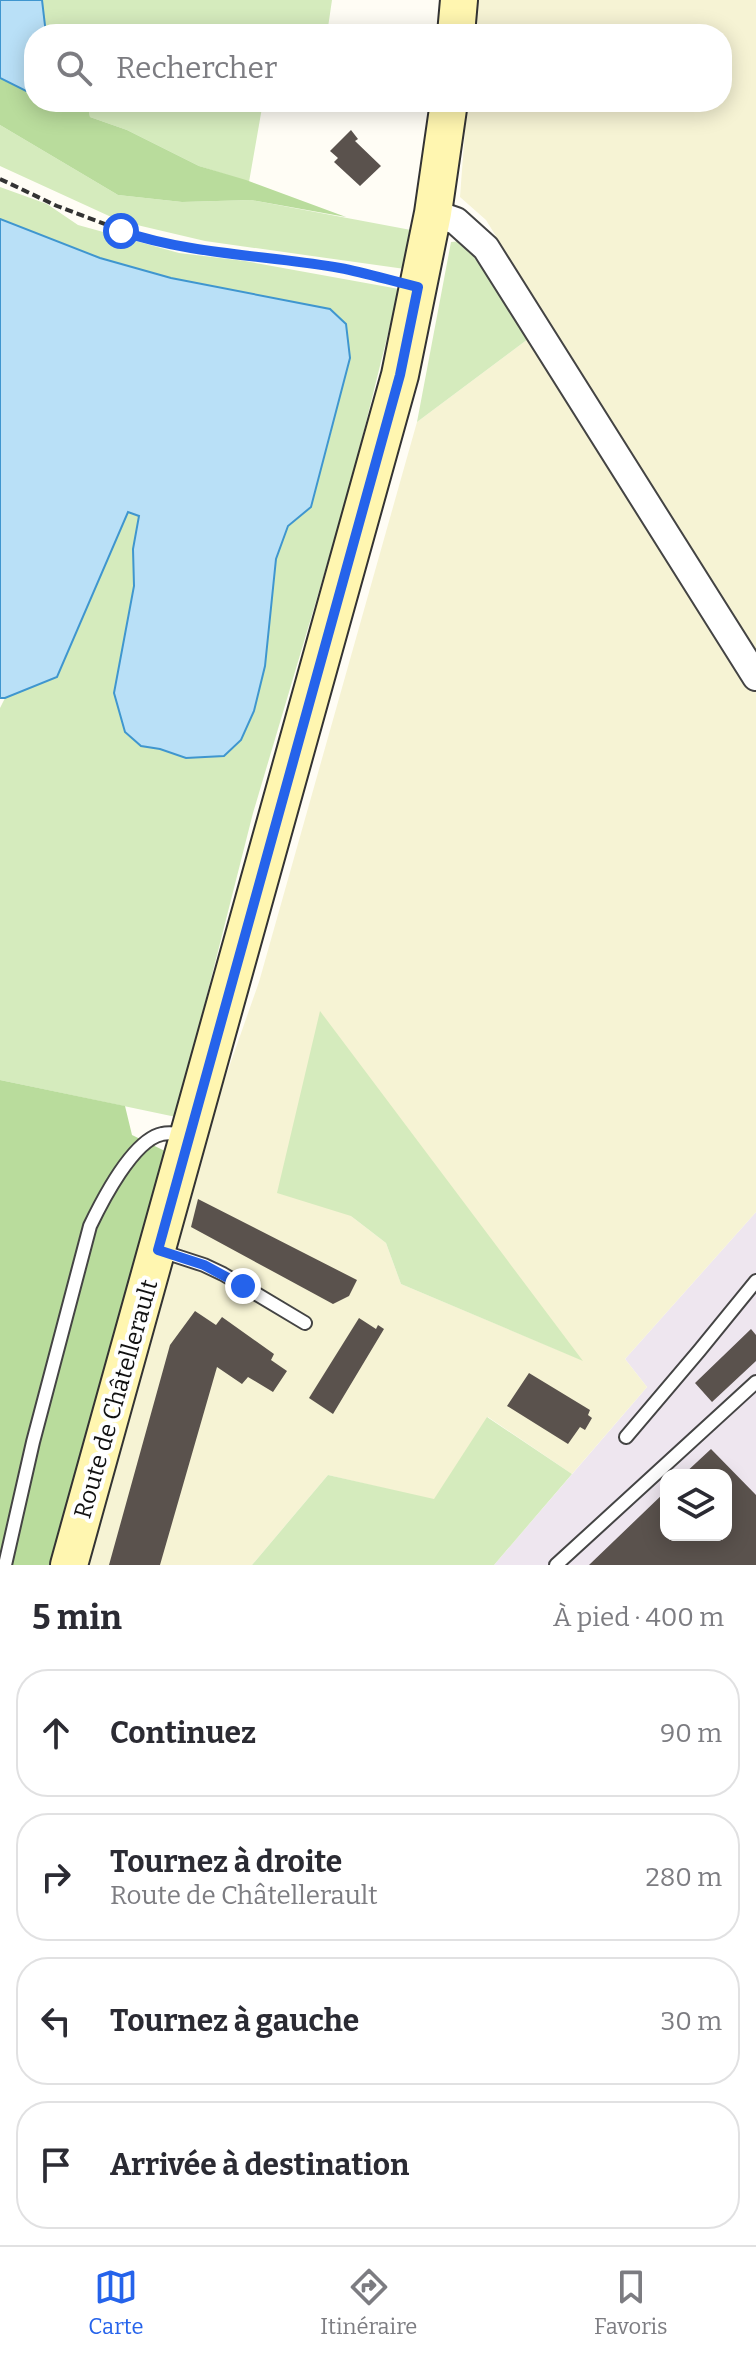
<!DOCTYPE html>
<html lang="fr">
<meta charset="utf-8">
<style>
body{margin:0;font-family:Bitter,serif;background:#f7f7f7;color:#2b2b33}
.controls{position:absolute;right:24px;bottom:24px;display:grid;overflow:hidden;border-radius:16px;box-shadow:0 4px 20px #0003}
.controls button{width:72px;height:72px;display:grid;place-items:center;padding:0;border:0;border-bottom:2px solid #e1e1e2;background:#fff;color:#2b2b33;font:40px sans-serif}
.stop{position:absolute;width:24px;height:24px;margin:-18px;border:6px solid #2563eb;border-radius:50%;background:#fff}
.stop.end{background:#2563eb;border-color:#fff;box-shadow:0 2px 8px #0008}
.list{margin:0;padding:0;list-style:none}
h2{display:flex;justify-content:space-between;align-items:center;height:104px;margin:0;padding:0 32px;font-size:34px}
h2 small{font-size:26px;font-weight:400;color:#7c7c81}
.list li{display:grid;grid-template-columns:52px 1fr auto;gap:24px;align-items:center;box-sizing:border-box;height:128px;margin:0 16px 16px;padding:0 16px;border:2px solid #e1e1e2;border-radius:32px}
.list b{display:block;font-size:30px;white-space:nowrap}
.list p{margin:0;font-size:26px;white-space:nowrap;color:#7c7c81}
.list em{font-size:26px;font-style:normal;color:#7c7c81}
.icon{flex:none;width:44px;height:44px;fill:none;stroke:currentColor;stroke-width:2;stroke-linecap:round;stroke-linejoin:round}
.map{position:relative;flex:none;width:756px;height:1565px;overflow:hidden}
.search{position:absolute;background:#fff;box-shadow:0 4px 20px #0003;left:24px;right:24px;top:24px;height:88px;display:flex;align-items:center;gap:20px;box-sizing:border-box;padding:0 28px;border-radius:32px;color:#7c7c81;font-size:30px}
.sheet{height:680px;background:#fff}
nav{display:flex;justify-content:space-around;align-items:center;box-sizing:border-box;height:112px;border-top:2px solid #e1e1e2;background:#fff;font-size:22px;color:#7c7c81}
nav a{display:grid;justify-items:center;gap:4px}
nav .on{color:#2563eb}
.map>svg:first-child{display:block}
</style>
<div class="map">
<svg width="756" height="1565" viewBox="0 0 756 1565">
<rect width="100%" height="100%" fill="#fffdf5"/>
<path fill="#eee6ef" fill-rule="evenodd" d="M 756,1212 L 756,1565 L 494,1565 L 647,1387 L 625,1359 ZM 666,1475 L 726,1475 L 726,1535 L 666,1535 Z"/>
<path fill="#f6f3d4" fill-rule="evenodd" d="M 475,0 L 756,0 L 756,1212 L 625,1359 L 647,1387 L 572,1474 L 488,1417 L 434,1500 L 328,1475 L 252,1565 L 86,1565 L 209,1124 L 259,982 L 417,422 L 532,336 L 548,321 L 486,220 L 460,197 L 467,102 L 722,102 L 722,34 L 473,34 ZM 351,1216 L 582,1360 L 401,1284 L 386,1243 Z"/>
<path fill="#d5ebbd" d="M 42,0 L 332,0 L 327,34 L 69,34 L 65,25 L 46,33 Z
M 87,102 L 263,102 L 249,182 L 199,166 L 127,130 L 90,117 Z
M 0,125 L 118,195 L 182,202 L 251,200 L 411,230 L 405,269 L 205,241 L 120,221 L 0,166 Z
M 0,187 L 47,204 L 78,225 L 179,253 L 245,261 L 399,289 L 350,487 L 253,813 L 176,1117 L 0,1080 L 0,708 L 5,698 L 57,677 L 128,512 L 139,515 L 133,549 L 141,746 L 160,749 L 186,758 L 254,711 L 265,666 L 276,559 L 288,526 L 311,507 L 332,429 L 250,293 L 171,278 L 100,258 L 0,219 Z
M 462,241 L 532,336 L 417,422 L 451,242 Z
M 320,1011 L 583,1361 L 401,1284 L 386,1243 L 351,1216 L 277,1193 Z
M 487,1417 L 572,1474 L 494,1565 L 252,1565 L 328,1475 L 434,1499 Z"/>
<path fill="#b9dc9c" d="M 0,78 L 34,95 L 34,102 L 87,102 L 90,117 L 127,130 L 199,166 L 246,180 L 346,217 L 251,200 L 182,202 L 118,195 L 0,125 Z
M 0,1080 L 125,1106 L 132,1135 L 167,1152 L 87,1448 L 52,1565 L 0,1565 Z"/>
<path fill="#b9e0f7" stroke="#3f96cf" stroke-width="2" d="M 0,0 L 42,0 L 46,34 L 34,34 L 34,95 L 0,78 Z
M 0,219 L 100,258 L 171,278 L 330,309 L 346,324 L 350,358 L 311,507 L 288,526 L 276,559 L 265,666 L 254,711 L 241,740 L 224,756 L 186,758 L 160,749 L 141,746 L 125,732 L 114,693 L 134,586 L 133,549 L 139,516 L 128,512 L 57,677 L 5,698 L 0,698 Z"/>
<path fill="#5a524d" d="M 351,130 L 358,139 L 355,141 L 381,166 L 360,186 L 334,162 L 338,158 L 330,151 Z
M 198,1199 L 357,1280 L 349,1296 L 333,1304 L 191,1227 Z
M 195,1311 L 216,1325 L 222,1317 L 274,1354 L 271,1360 L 287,1371 L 273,1392 L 248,1377 L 242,1384 L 217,1367 L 160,1565 L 109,1565 L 170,1345 Z
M 359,1318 L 376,1329 L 378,1325 L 384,1329 L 333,1414 L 309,1398 Z
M 751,1329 L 756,1335 L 756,1361 L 712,1402 L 695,1383 Z
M 529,1373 L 590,1410 L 588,1415 L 592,1418 L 585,1430 L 580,1427 L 568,1444 L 507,1406 Z
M 711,1449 L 756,1495 L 756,1565 L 589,1565 L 666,1491 L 666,1535 L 726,1535 L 726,1475 L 683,1475 Z"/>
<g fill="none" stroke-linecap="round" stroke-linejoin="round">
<defs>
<path id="lane" d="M 161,1251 L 204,1265 L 223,1274 L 305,1323
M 626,1437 L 699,1351 L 756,1281
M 5,1565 L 33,1442 L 90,1226 C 102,1201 133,1140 162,1134 C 170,1132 179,1134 187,1135
M 556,1565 L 756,1382"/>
<path id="street" d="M 433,213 L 456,221 L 486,248 L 756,677"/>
<path id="secondary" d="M 456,34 L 459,0
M 69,1565 L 400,375 L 433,213 L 449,102"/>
</defs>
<use href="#lane" stroke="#444" stroke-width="16"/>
<use href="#street" stroke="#444" stroke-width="30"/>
<use href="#secondary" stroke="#333" stroke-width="40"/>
<path stroke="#333" stroke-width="4" stroke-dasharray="8 4" stroke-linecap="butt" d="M 0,179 L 57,206 L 147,240 L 250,258 L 342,268 L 389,280"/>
<use href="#lane" stroke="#fff" stroke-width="12"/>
<use href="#street" stroke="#fff" stroke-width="26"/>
<use href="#secondary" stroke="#fff6b0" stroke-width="36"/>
</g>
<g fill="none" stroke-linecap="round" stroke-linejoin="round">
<path stroke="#2563eb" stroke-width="10" d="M 121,231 C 192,255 267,255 340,268 C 366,273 392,281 418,287 L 400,375 L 158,1250 L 204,1265 L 243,1286"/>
</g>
<g text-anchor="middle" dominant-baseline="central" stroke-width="8" stroke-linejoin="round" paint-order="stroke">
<g font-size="24" fill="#111" stroke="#fff">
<text transform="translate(116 1399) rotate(-74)">Route de Châtellerault</text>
</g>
</g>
</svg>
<div class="controls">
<button><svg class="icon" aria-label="layers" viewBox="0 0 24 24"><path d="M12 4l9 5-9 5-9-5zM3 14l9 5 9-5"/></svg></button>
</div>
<div class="stop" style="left:121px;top:231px"></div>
<div class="stop end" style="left:243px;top:1286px"></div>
<div class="search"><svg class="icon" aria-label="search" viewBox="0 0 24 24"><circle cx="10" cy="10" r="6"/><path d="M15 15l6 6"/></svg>Rechercher</div>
</div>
<section class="sheet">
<h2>5 min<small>À pied · 400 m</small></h2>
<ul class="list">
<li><svg class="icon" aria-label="ahead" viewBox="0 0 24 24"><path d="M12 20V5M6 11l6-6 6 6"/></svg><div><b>Continuez</b></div><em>90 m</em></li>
<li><svg class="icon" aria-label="right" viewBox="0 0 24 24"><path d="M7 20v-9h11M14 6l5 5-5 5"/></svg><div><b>Tournez à droite</b><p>Route de Châtellerault</p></div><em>280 m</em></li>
<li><svg class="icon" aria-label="left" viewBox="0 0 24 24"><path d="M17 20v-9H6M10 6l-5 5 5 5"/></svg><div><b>Tournez à gauche</b></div><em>30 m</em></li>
<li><svg class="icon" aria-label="arrive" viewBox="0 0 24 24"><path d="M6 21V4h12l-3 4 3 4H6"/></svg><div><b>Arrivée à destination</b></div></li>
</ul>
</section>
<nav>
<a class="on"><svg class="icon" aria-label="map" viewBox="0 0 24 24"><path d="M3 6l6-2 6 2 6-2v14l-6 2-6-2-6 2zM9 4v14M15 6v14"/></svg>Carte</a>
<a><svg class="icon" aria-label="directions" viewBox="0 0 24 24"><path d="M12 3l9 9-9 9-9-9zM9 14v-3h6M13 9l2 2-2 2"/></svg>Itinéraire</a>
<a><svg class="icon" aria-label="saved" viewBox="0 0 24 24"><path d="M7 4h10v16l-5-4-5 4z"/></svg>Favoris</a>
</nav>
